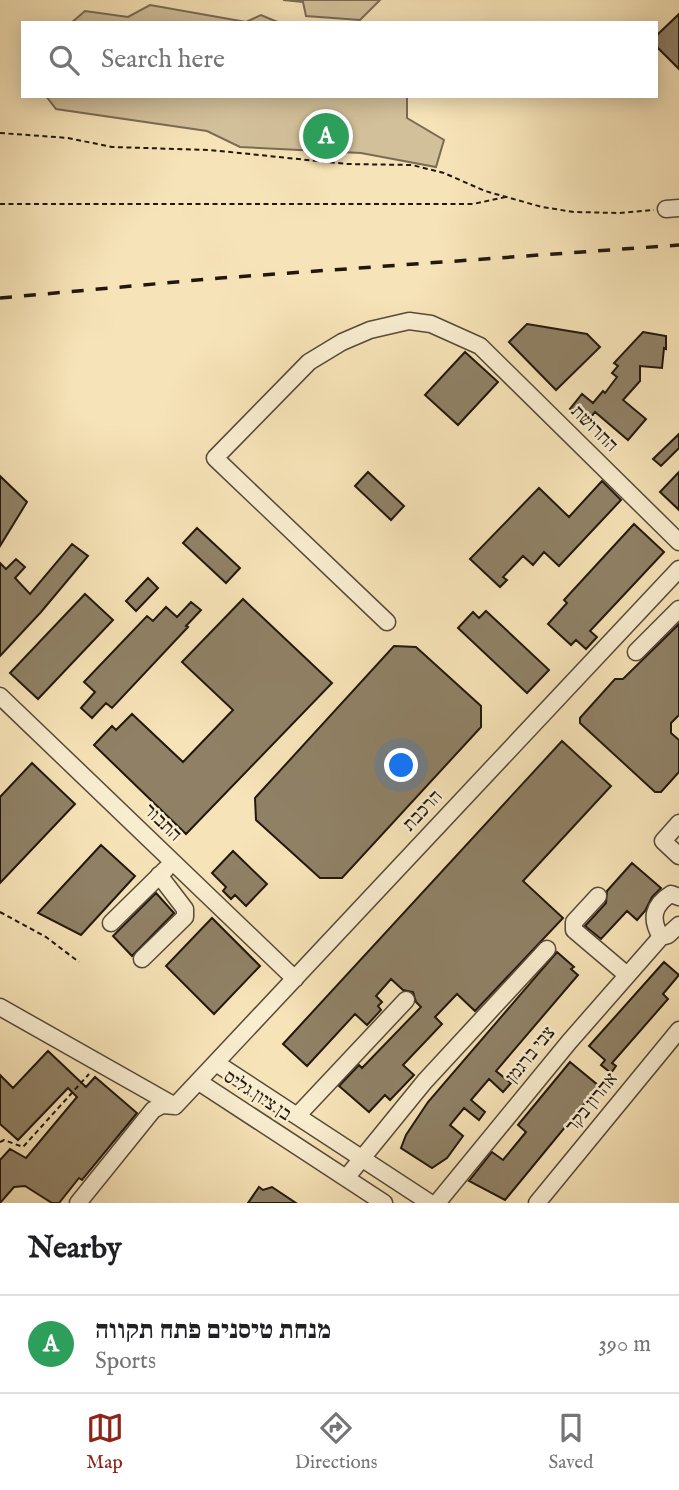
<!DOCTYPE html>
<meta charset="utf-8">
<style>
body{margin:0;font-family:"IM FELL English","Frank Ruhl Libre",serif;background:#f2f2f2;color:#202124}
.you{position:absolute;left:402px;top:766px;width:24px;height:24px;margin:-18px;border:5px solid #fff;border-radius:50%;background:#1a73e8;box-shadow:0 0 0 10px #1a73e833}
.badge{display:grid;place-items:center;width:46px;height:46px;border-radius:50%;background:#8f2418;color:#fff;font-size:23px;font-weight:700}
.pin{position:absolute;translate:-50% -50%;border:4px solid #fff;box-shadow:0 2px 7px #0006}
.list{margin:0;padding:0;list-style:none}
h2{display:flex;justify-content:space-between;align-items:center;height:91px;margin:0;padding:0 28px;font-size:30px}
h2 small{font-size:23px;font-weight:400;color:#757577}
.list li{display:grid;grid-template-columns:46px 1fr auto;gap:21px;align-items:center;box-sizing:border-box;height:98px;padding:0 28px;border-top:2px solid #e0e0e0}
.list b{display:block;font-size:26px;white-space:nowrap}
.list p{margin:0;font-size:23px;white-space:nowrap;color:#757577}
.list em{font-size:23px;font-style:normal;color:#757577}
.icon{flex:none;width:38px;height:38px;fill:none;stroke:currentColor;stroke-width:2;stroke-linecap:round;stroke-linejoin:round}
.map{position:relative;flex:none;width:679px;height:1203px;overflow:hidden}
.search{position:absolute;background:#fff;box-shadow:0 4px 18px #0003;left:21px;right:21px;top:21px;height:77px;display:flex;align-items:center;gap:18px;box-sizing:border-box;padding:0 24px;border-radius:0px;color:#757577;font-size:26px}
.sheet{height:189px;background:#fff}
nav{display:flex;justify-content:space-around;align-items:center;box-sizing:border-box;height:98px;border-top:2px solid #e0e0e0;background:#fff;font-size:19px;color:#757577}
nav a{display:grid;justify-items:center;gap:4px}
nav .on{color:#8f2418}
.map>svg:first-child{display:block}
</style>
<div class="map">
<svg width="679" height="1203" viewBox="0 0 679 1203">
<rect width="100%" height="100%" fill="#f6e3b7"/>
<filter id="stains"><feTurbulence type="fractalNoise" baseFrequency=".00286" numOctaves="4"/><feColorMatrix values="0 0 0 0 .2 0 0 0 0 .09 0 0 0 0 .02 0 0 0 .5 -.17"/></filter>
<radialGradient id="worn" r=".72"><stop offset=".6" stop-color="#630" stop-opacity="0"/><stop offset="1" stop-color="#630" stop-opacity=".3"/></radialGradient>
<path fill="#d2c09a" stroke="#7a6c54" stroke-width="2" d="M 283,0 L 380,0 L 360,20 L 306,16 L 303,2 Z
M 150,5 L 246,22 L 261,15 L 280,23 L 71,23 L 85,11 L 128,17 Z
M 46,96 L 407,96 L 407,118 L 444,140 L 436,167 L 361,153 L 240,147 L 207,131 L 56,109 Z"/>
<path fill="#908166" stroke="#22170e" stroke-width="2" d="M 679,14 L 679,69 L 656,46 L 656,36 Z
M 527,324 L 587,334 L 600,347 L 556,390 L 509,342 Z
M 643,332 L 666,336 L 666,349 L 664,348 L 662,368 L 640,366 L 640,381 L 623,400 L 646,419 L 628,440 L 595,412 L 586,423 L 570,409 L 582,394 L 593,403 L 603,391 L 605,393 L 617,377 L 612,373 L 618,366 L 614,363 Z
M 465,352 L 498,382 L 458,425 L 425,395 Z
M 679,434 L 679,448 L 661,466 L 653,459 Z
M 368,472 L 404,506 L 391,520 L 355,486 Z
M 679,472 L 679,510 L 660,492 Z
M 0,476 L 27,502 L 0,546 Z
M 602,481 L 621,500 L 559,566 L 544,552 L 533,565 L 523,556 L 503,577 L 507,580 L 500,587 L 470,559 L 539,488 L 569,517 Z
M 634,524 L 664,552 L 590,631 L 597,637 L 586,649 L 576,640 L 571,645 L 548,624 L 567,603 L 564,600 Z
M 197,528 L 240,568 L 226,583 L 183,543 Z
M 72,544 L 88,556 L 41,612 L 0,656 L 0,563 L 6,569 L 16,559 L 25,567 L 15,578 L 30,594 Z
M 148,578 L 158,588 L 136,611 L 126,601 Z
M 85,594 L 113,620 L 38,699 L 10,673 Z
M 243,599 L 332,683 L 186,834 L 94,745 L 112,726 L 116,730 L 132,714 L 183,762 L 233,710 L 182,662 Z
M 191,602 L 201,610 L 186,626 L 188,627 L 112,708 L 106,703 L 92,718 L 81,708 L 95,692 L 84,682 L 147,616 L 153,621 L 166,607 L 177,617 Z
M 486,611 L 549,670 L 527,693 L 458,628 L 473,612 L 479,618 Z
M 679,624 L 679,715 L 671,723 L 671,733 L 679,740 L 679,772 L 661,792 L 655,792 L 580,723 L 580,718 L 615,679 L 623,679 Z
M 394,646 L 416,647 L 481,706 L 481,727 L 342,878 L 320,878 L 256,820 L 255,798 Z
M 562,741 L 611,786 L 523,881 L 563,918 L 475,1011 L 457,994 L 435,1017 L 442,1024 L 403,1065 L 414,1075 L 390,1100 L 385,1095 L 369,1112 L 339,1086 L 359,1065 L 362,1068 L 421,1007 L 416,1002 L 413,992 L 403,990 L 391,979 L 376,996 L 382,1002 L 378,1006 L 381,1010 L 367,1025 L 355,1014 L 307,1066 L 283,1044 Z
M 32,763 L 75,804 L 0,883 L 0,797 Z
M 101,845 L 135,876 L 81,935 L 38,913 Z
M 233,851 L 267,884 L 246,906 L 235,895 L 231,899 L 223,891 L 226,887 L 212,873 Z
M 632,863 L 661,888 L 652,897 L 645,911 L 637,920 L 627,911 L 601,939 L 585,926 L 606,903 L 607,891 Z
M 156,893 L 174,913 L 132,956 L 113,936 Z
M 212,918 L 260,966 L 214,1014 L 166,966 Z
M 557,952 L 574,967 L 571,969 L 578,975 L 496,1071 L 511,1083 L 503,1092 L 489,1079 L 471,1100 L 485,1112 L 479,1120 L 464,1108 L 450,1125 L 463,1136 L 447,1158 L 432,1168 L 401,1148 L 406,1135 L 428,1102 Z
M 664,962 L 679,975 L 663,994 L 668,999 L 612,1063 L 616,1066 L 611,1073 L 601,1065 L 605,1060 L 589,1046 Z
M 48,1051 L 86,1087 L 95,1077 L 137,1113 L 82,1180 L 79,1178 L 59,1203 L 52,1203 L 25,1186 L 14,1187 L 0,1203 L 0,1160 L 10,1149 L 26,1158 L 77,1097 L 68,1088 L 18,1140 L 0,1124 L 0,1075 L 13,1088 Z
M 570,1062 L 599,1086 L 505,1200 L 469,1181 L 492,1152 L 503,1160 L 526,1132 L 518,1125 Z
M 259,1187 L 263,1190 L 272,1187 L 296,1203 L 248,1203 Z"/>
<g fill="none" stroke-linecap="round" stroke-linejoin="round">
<defs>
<path id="minor" d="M 666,209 L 679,208
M 387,622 L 215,458 L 309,362 L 342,342 L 370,330 L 409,321 L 431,324 L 480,346 L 679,542
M 636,652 L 679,609
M 0,696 L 295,979
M 679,823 L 663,841 L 679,856
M 598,896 L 574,922 L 574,930 L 627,975
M 111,923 L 166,869
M 661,937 C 650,919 653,905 671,894 L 679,897
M 142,959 L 185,917 L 185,909 L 159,875
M 0,1007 L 175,1106 L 679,569
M 216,1063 L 430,1203
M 199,1082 L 384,1203
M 297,1116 L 406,1000
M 346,1178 L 425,1081 L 547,949
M 78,1203 L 153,1110 L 162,1105 L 175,1106
M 437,1203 L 569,1042 L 661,937 L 668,935 L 679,925
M 537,1203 L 679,1030"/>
</defs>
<use href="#minor" stroke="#574a38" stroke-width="19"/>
<path stroke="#22170e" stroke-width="2" stroke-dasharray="5 3.5" stroke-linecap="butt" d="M 0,133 L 68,138 L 112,147 L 210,150 L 347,164 L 412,165 L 444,173 L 485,191 L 542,207 L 574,212 L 620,213 L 654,210
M 0,204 L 473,204 L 506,197
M 0,912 L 46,937 L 79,962
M 0,1142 L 4,1140 L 23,1147 L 89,1074"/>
<use href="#minor" stroke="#f9edd0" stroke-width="16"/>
<path stroke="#22170e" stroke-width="3.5" stroke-dasharray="12 12" stroke-linecap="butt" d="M 0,298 L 220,278 L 679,245"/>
</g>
<g text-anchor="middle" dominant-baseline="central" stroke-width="5" stroke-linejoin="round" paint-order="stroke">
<g font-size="19" fill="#22170e" stroke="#f9edd0">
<text transform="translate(594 429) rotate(45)">החרושת</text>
<text transform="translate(423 811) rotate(-47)">הרכבת</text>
<text transform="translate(162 823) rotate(44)">התבור</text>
<text transform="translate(531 1055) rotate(-51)">צבי ברגמן</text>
<text transform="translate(257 1096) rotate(33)">בן ציון גליס</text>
<text transform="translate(592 1103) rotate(-51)">אהרון בקר</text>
</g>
</g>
<rect width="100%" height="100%" filter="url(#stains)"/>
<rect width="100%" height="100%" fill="url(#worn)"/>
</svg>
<div class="you"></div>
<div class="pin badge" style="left:326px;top:136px;background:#2e9e5b">A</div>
<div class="search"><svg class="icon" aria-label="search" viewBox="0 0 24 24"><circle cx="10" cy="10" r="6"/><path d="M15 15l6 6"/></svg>Search here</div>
</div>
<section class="sheet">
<h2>Nearby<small></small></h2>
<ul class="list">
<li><span class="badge" style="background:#2e9e5b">A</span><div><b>מנחת טיסנים פתח תקווה</b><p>Sports</p></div><em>390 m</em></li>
</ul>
</section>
<nav>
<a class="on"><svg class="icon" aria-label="map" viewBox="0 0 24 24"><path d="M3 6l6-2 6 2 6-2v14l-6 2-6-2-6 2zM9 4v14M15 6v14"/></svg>Map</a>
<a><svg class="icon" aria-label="directions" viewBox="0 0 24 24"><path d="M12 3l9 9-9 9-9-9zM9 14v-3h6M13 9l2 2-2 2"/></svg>Directions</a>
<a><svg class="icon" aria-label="saved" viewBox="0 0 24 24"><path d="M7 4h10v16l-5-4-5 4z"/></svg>Saved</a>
</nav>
